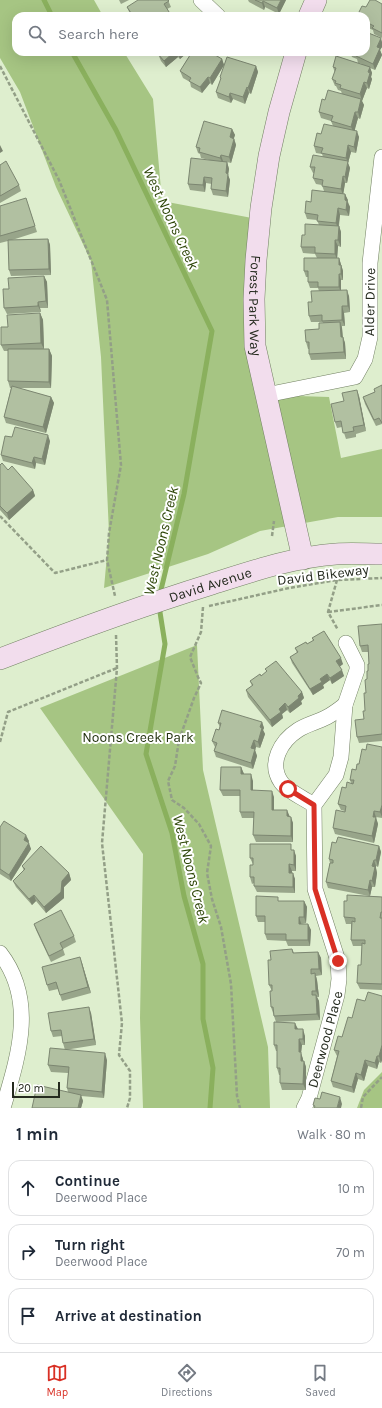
<!DOCTYPE html>
<meta charset="utf-8">
<style>
body{margin:0;font-family:Karla,sans-serif;background:#f2f2f3;color:#1f2937}
.scale{position:absolute;left:12px;bottom:10px;width:48px;box-sizing:border-box;padding-left:4px;border:2px solid #242a1e;border-top:0;font-size:11px;line-height:14px;white-space:nowrap;color:#242a1e;-webkit-text-stroke:3px #fff;paint-order:stroke}
.stop{position:absolute;width:12px;height:12px;margin:-9px;border:3px solid #d93025;border-radius:50%;background:#fff}
.stop.end{background:#d93025;border-color:#fff;box-shadow:0 1px 4px #0008}
.list{margin:0;padding:0;list-style:none}
h2{display:flex;justify-content:space-between;align-items:center;height:52px;margin:0;padding:0 16px;font-size:17px}
h2 small{font-size:13px;font-weight:400;color:#747a83}
.list li{display:grid;grid-template-columns:26px 1fr auto;gap:12px;align-items:center;box-sizing:border-box;height:56px;margin:0 8px 8px;padding:0 8px;border:1px solid #e0e1e3;border-radius:12px}
.list b{display:block;font-size:15px;white-space:nowrap}
.list p{margin:0;font-size:13px;white-space:nowrap;color:#747a83}
.list em{font-size:13px;font-style:normal;color:#747a83}
.icon{flex:none;width:22px;height:22px;fill:none;stroke:currentColor;stroke-width:2;stroke-linecap:round;stroke-linejoin:round}
.map{position:relative;flex:none;width:382px;height:1108px;overflow:hidden}
.search{position:absolute;background:#fff;box-shadow:0 4px 16px #0002;left:12px;right:12px;top:12px;height:44px;display:flex;align-items:center;gap:10px;box-sizing:border-box;padding:0 14px;border-radius:12px;color:#747a83;font-size:15px}
.sheet{height:244px;background:#fff}
nav{display:flex;justify-content:space-around;align-items:center;box-sizing:border-box;height:56px;border-top:1px solid #e0e1e3;background:#fff;font-size:11px;color:#747a83}
nav a{display:grid;justify-items:center;gap:2px}
nav .on{color:#d93025}
.map>svg:first-child{display:block}
</style>
<div class="map">
<svg width="382" height="1108" viewBox="0 0 382 1108">
<rect width="100%" height="100%" fill="#deeece"/>
<path fill="#a6c583" d="M 0,0 L 94,0 L 103,16 L 16,16 L 16,52 L 124,52 L 153,99 L 162,201 L 258,219 L 266,395 L 329,397 L 341,458 L 382,449 L 382,517 L 338,517 L 260,531 L 208,554 L 104,588 L 109,533 L 101,357 L 91,261 L 56,187 L 20,92 L 0,58 Z
M 197,645 L 203,770 L 268,1047 L 270,1108 L 143,1108 L 140,1018 L 143,854 L 40,708 Z
M 382,1072 L 382,1108 L 357,1108 L 364,1090 Z"/>
<g fill="none" stroke-linecap="round" stroke-linejoin="round">
<path stroke="#8ab05d" stroke-width="5" d="M 44,0 L 52,16
M 72,52 L 116,130 L 212,331 L 184,494 L 160,594
M 159,606 L 165,644 L 146,754 L 172,833 L 184,896 L 203,964 L 203,1019 L 213,1068 L 210,1108"/>
<defs>
<g id="street">
<path d="M 201,0 L 218,16"/>
<path d="M 266,395 L 355,377 L 365,359 L 370,337 L 370,263 L 382,157"/>
<path d="M 314,805 C 305,799 287,791 281,782 C 268,763 281,741 298,730 C 307,724 318,722 327,717 C 333,714 339,709 345,705"/>
<path d="M 0,953 C 37,1001 18,1057 3,1108"/>
<path id="s1" d="M 304,1108 L 309,1098 L 337,995 L 339,979 L 338,961 L 315,889 L 314,805 L 336,775 L 341,757 L 345,705 L 357,670 L 357,665 L 346,643"/>
</g>
<g id="secondary">
<path d="M 309,16 L 316,0"/>
<path id="s2" d="M 296,52 L 279,112 L 269,156 L 261,208 L 256,260 L 254,299 L 255,346 L 303,559"/>
<path id="s3" d="M 0,659 C 70,632 141,606 212,584 C 253,571 294,557 336,554 C 351,553 367,554 382,554"/>
</g>
</defs>
<use href="#street" stroke="#728063" stroke-width="16"/>
<use href="#secondary" stroke="#728063" stroke-width="22"/>
<path stroke="#939f87" stroke-width="2.5" stroke-dasharray="4 2" stroke-linecap="butt" d="M 0,66 L 59,180 L 107,300 L 121,465 L 109,533 L 107,560 L 115,596
M 0,516 L 55,573 L 107,560
M 272,536 L 274,521
M 337,580 L 328,612 L 338,630
M 209,606 L 289,588 L 337,580 L 382,578
M 203,607 L 201,632 L 190,657 L 198,677 L 201,683 L 194,698 L 179,740 L 175,766 L 168,781 L 172,800 L 184,808 L 199,824 L 211,846 L 207,873 L 212,899 L 221,927 L 231,984 L 237,1096 L 240,1108
M 328,612 L 382,605
M 116,635 L 117,668 L 102,843 L 122,1023 L 119,1055 L 130,1071 L 130,1098 L 127,1108
M 0,742 L 8,712 L 117,668
M 361,1108 L 363,1097 L 382,1077"/>
<use href="#street" stroke="#fff" stroke-width="15"/>
<use href="#secondary" stroke="#f2dded" stroke-width="21"/>
</g>
<path fill="#98a58a" d="M 119,0 L 129,0 L 121,4 Z
M 168,0 L 171,7 L 167,9 L 171,16 L 131,16 L 127,7 Z
M 248,0 L 286,0 L 279,14 L 265,7 L 264,10 L 249,2 Z
M 382,4 L 382,38 L 374,34 L 373,30 L 366,27 L 366,7 Z
M 382,42 L 382,47 L 380,50 L 382,55 L 375,70 L 370,68 L 372,73 L 371,77 L 372,79 L 369,89 L 367,88 L 362,101 L 364,105 L 360,119 L 358,118 L 354,131 L 359,137 L 356,153 L 351,152 L 348,163 L 350,168 L 347,183 L 345,183 L 343,194 L 345,194 L 350,207 L 349,216 L 340,215 L 339,226 L 341,232 L 341,247 L 338,246 L 337,258 L 339,258 L 343,271 L 343,280 L 341,280 L 341,290 L 349,296 L 350,312 L 344,313 L 345,326 L 342,326 L 342,328 L 343,337 L 345,343 L 346,359 L 311,360 L 309,354 L 309,349 L 308,349 L 306,342 L 319,329 L 323,323 L 323,322 L 311,322 L 309,316 L 312,302 L 319,291 L 318,288 L 310,288 L 308,282 L 308,277 L 306,277 L 304,271 L 317,258 L 315,254 L 303,253 L 301,247 L 305,235 L 319,225 L 317,220 L 307,219 L 305,213 L 311,202 L 324,191 L 322,185 L 316,184 L 313,178 L 314,173 L 313,173 L 310,167 L 323,157 L 322,154 L 316,153 L 314,146 L 321,134 L 333,126 L 331,121 L 321,118 L 319,112 L 325,100 L 342,94 L 341,91 L 338,90 L 336,86 L 335,86 L 332,79 L 335,73 L 333,67 L 362,64 L 358,63 L 357,59 L 352,57 L 350,52 L 366,52 Z
M 157,52 L 188,52 L 180,59 L 178,57 L 166,67 L 161,61 L 158,54 L 159,54 Z
M 192,52 L 215,52 L 216,53 L 215,55 L 222,59 L 224,65 L 212,85 L 210,83 L 202,93 L 191,87 L 190,82 L 183,78 L 180,71 Z
M 256,66 L 258,72 L 251,94 L 249,93 L 245,104 L 233,99 L 231,103 L 218,98 L 216,92 L 221,80 L 220,77 Z
M 232,129 L 235,135 L 234,138 L 236,145 L 231,163 L 227,162 L 229,169 L 228,175 L 230,180 L 228,197 L 213,195 L 211,189 L 212,184 L 206,183 L 205,192 L 190,190 L 188,184 L 209,160 L 201,158 L 200,154 L 198,153 L 196,147 Z
M 0,165 L 19,185 L 21,191 L 0,203 Z
M 28,204 L 37,232 L 12,240 L 48,239 L 50,245 L 51,275 L 11,276 L 9,270 L 8,241 L 0,243 L 0,206 Z
M 44,276 L 47,282 L 48,308 L 40,308 L 41,312 L 7,314 L 4,308 L 9,289 Z
M 40,313 L 43,320 L 44,349 L 49,349 L 52,356 L 51,388 L 17,388 L 51,397 L 54,403 L 46,433 L 6,423 L 4,417 L 11,388 L 10,388 L 8,381 L 8,351 L 4,351 L 1,345 Z
M 382,385 L 382,425 L 382,424 L 376,426 L 365,404 L 363,397 L 375,392 Z
M 359,396 L 366,431 L 356,434 L 356,437 L 346,439 L 342,427 L 337,428 L 335,422 L 344,401 Z
M 12,437 L 50,441 L 45,465 L 36,463 L 35,469 L 3,461 L 1,455 Z
M 0,465 L 8,470 L 33,490 L 35,496 L 9,520 L 0,510 Z
M 382,624 L 382,741 L 359,743 L 357,737 L 364,719 L 365,711 L 366,693 L 369,664 L 368,652 L 362,652 L 360,646 Z
M 312,638 L 343,664 L 339,667 L 344,676 L 332,684 L 330,680 L 323,685 L 324,688 L 313,695 L 292,663 L 290,657 L 297,653 L 295,648 L 307,644 L 313,641 Z
M 265,669 L 302,692 L 304,698 L 301,701 L 302,704 L 290,713 L 287,710 L 282,714 L 283,718 L 272,727 L 248,697 L 246,690 L 252,686 L 250,681 L 261,676 L 267,672 Z
M 262,722 L 264,728 L 263,730 L 265,734 L 260,748 L 256,747 L 255,750 L 257,756 L 253,769 L 216,757 L 214,751 L 215,747 L 212,741 L 219,730 L 220,727 L 218,723 Z
M 382,747 L 382,818 L 376,817 L 376,818 L 378,824 L 374,843 L 335,834 L 333,828 L 345,811 L 341,810 L 338,804 L 346,788 L 351,783 L 350,780 L 359,764 L 366,750 Z
M 241,767 L 244,774 L 253,781 L 253,790 L 274,797 L 274,810 L 290,817 L 293,823 L 293,842 L 256,842 L 253,835 L 254,818 L 242,818 L 240,812 L 240,796 L 223,796 L 220,790 Z
M 0,827 L 29,841 L 28,843 L 31,849 L 11,881 L 0,874 Z
M 336,843 L 379,846 L 381,852 L 378,867 L 376,866 L 376,868 L 377,873 L 375,887 L 372,887 L 370,896 L 382,897 L 382,990 L 360,989 L 357,983 L 361,965 L 362,946 L 353,946 L 351,940 L 351,924 L 346,924 L 344,917 L 347,901 L 369,896 L 328,888 L 326,882 L 330,863 L 329,859 Z
M 293,850 L 296,856 L 296,871 L 292,871 L 292,873 L 295,879 L 295,893 L 257,892 L 254,886 L 254,883 L 252,884 L 250,877 L 253,864 L 250,858 Z
M 22,866 L 69,873 L 71,880 L 64,887 L 64,898 L 46,913 L 36,901 L 32,905 L 16,887 L 13,881 L 24,871 Z
M 280,901 L 304,901 L 307,907 L 306,923 L 301,924 L 308,924 L 311,930 L 310,946 L 288,946 L 286,941 L 267,940 L 265,934 L 265,922 L 258,922 L 256,916 Z
M 34,924 L 74,936 L 76,942 L 63,949 L 65,955 L 51,962 L 36,930 Z
M 292,949 L 294,953 L 318,952 L 321,958 L 322,975 L 316,976 L 317,980 L 319,997 L 317,997 L 319,1001 L 320,1020 L 277,1022 L 298,1029 L 305,1036 L 305,1045 L 302,1045 L 301,1053 L 303,1059 L 303,1061 L 304,1061 L 306,1067 L 306,1090 L 282,1090 L 280,1083 L 280,1075 L 279,1075 L 277,1068 L 277,1051 L 276,1051 L 274,1045 L 276,1022 L 271,1007 L 272,991 L 269,985 L 271,960 Z
M 82,963 L 91,993 L 62,1001 L 58,989 L 49,991 L 47,985 Z
M 382,996 L 382,1060 L 381,1063 L 379,1062 L 377,1069 L 368,1066 L 364,1081 L 358,1079 L 354,1093 L 333,1087 L 331,1081 L 337,1056 L 334,1050 L 342,1037 L 352,1018 L 365,1001 Z
M 91,1013 L 96,1045 L 65,1050 L 63,1043 L 62,1036 L 53,1037 L 51,1031 Z
M 107,1060 L 104,1098 L 81,1096 L 83,1101 L 81,1108 L 32,1108 L 68,1092 L 67,1088 L 68,1073 L 51,1072 L 48,1065 Z"/>
<path fill="#7c8671" d="M 281,0 L 286,0 L 279,14 L 277,8 Z
M 263,1 L 265,7 L 264,10 L 262,3 Z
M 381,38 L 382,42 L 382,47 L 380,50 L 382,55 L 375,70 L 373,64 L 377,47 Z
M 174,52 L 176,52 L 178,57 L 166,67 L 164,61 Z
M 179,52 L 188,52 L 180,59 L 178,53 Z
M 210,52 L 215,52 L 216,53 L 213,58 Z
M 222,59 L 224,65 L 212,85 L 210,78 Z
M 256,66 L 258,72 L 251,94 L 248,88 Z
M 370,67 L 372,73 L 371,77 L 372,79 L 369,89 L 367,83 L 368,72 Z
M 208,77 L 210,83 L 202,93 L 200,87 Z
M 364,82 L 367,88 L 362,101 L 360,94 Z
M 247,87 L 249,93 L 245,104 L 243,97 Z
M 230,93 L 233,99 L 231,103 L 229,97 Z
M 361,99 L 364,105 L 360,119 L 358,112 Z
M 355,112 L 358,118 L 354,133 L 351,127 Z
M 232,129 L 235,135 L 232,143 L 230,137 Z
M 357,131 L 359,137 L 356,153 L 354,147 Z
M 234,139 L 236,145 L 231,163 L 229,157 Z
M 0,145 L 3,151 L 0,153 Z
M 348,145 L 351,152 L 348,163 L 350,168 L 347,183 L 345,177 L 348,163 L 346,158 Z
M 221,155 L 223,161 L 223,164 L 220,158 Z
M 227,162 L 229,169 L 228,175 L 230,180 L 228,197 L 226,191 L 226,173 Z
M 343,176 L 345,183 L 343,196 L 341,189 Z
M 204,177 L 206,183 L 205,192 L 203,185 Z
M 345,194 L 348,200 L 347,203 L 347,201 L 350,207 L 349,216 L 346,210 L 345,200 Z
M 338,208 L 340,215 L 338,229 L 336,223 Z
M 339,226 L 341,232 L 341,247 L 338,240 Z
M 48,239 L 50,245 L 51,275 L 49,269 Z
M 335,240 L 338,246 L 337,260 L 335,254 Z
M 339,258 L 343,271 L 343,280 L 341,274 L 339,265 Z
M 339,274 L 341,280 L 341,293 L 339,287 Z
M 44,276 L 47,282 L 48,308 L 46,301 Z
M 347,290 L 349,296 L 350,312 L 348,306 Z
M 38,302 L 40,308 L 41,312 L 38,306 Z
M 342,306 L 344,313 L 345,326 L 342,320 Z
M 40,313 L 43,320 L 44,349 L 41,343 Z
M 340,322 L 342,328 L 343,343 L 341,337 Z
M 343,337 L 345,343 L 346,359 L 344,352 Z
M 49,349 L 52,356 L 51,388 L 49,382 Z
M 357,390 L 359,396 L 366,431 L 364,425 Z
M 51,397 L 54,403 L 46,433 L 43,427 Z
M 48,435 L 50,441 L 45,465 L 42,459 Z
M 34,457 L 36,463 L 35,469 L 32,463 Z
M 33,490 L 35,496 L 9,520 L 7,513 Z
M 341,658 L 343,664 L 338,668 L 336,661 Z
M 342,670 L 344,676 L 332,684 L 330,678 Z
M 327,674 L 330,680 L 323,685 L 324,688 L 313,695 L 310,689 L 320,679 Z
M 302,692 L 304,698 L 301,701 L 302,704 L 290,713 L 288,707 L 298,696 Z
M 285,703 L 287,710 L 282,714 L 283,718 L 272,727 L 270,720 L 279,709 Z
M 262,722 L 264,728 L 263,730 L 265,734 L 260,748 L 258,742 L 260,727 Z
M 254,740 L 256,747 L 255,750 L 257,756 L 253,769 L 251,763 L 251,748 Z
M 241,767 L 244,774 L 244,781 L 241,774 Z
M 251,774 L 253,781 L 253,797 L 251,790 Z
M 272,791 L 274,797 L 274,816 L 272,810 Z
M 382,805 L 382,817 L 380,812 Z
M 287,810 L 290,817 L 287,816 Z
M 374,811 L 378,824 L 374,843 L 372,836 L 373,817 Z
M 291,817 L 293,823 L 293,842 L 291,836 Z
M 26,835 L 29,841 L 26,846 L 24,840 Z
M 29,843 L 31,849 L 11,881 L 9,875 Z
M 379,846 L 381,852 L 378,867 L 376,860 Z
M 294,850 L 296,856 L 296,871 L 294,865 Z
M 374,860 L 376,866 L 376,868 L 377,873 L 375,887 L 372,881 L 372,866 Z
M 289,864 L 292,871 L 291,879 L 289,873 Z
M 69,873 L 71,880 L 64,887 L 64,898 L 46,913 L 44,907 L 62,881 Z
M 293,873 L 295,879 L 295,893 L 293,887 Z
M 370,880 L 372,887 L 370,896 L 368,890 Z
M 34,895 L 36,901 L 32,905 L 29,899 Z
M 304,901 L 307,907 L 306,923 L 304,917 Z
M 299,917 L 301,923 L 301,930 L 299,924 Z
M 308,924 L 311,930 L 310,946 L 308,940 Z
M 318,952 L 321,958 L 322,975 L 319,969 Z
M 80,957 L 82,963 L 91,993 L 88,987 Z
M 315,973 L 317,980 L 319,997 L 316,991 Z
M 316,995 L 319,1001 L 320,1020 L 317,1014 Z
M 89,1007 L 91,1013 L 96,1045 L 94,1039 Z
M 295,1023 L 298,1029 L 295,1029 Z
M 303,1029 L 305,1036 L 305,1045 L 303,1039 Z
M 299,1039 L 302,1045 L 301,1053 L 303,1059 L 303,1067 L 299,1052 Z
M 382,1045 L 382,1060 L 381,1063 L 379,1056 Z
M 105,1053 L 107,1060 L 104,1098 L 102,1092 Z
M 377,1056 L 379,1062 L 377,1069 L 375,1063 Z
M 365,1060 L 368,1066 L 364,1081 L 361,1075 Z
M 304,1061 L 306,1067 L 306,1090 L 303,1084 Z
M 356,1073 L 358,1079 L 354,1093 L 352,1087 Z
M 81,1095 L 83,1101 L 81,1108 L 78,1108 Z
M 340,1097 L 342,1104 L 341,1108 L 337,1108 Z"/>
<path fill="#b1c0a1" stroke="#7c8671" d="M 138,0 L 168,0 L 169,1 L 164,4 L 171,15 L 169,16 L 133,16 L 127,7 Z
M 255,0 L 281,0 L 277,8 L 263,1 L 262,3 Z
M 370,0 L 375,0 L 382,4 L 382,33 L 372,28 L 374,26 L 366,22 L 366,16 L 357,16 L 362,6 L 366,7 Z
M 366,32 L 381,38 L 377,47 L 380,48 L 373,64 L 356,56 L 357,54 L 353,52 L 366,52 Z
M 161,52 L 174,52 L 164,61 L 158,54 Z
M 192,52 L 210,52 L 222,59 L 210,78 L 208,77 L 200,87 L 189,81 L 191,78 L 180,71 Z
M 336,56 L 370,67 L 368,72 L 370,73 L 367,83 L 364,82 L 360,94 L 340,88 L 341,85 L 335,83 L 336,81 L 332,79 L 336,68 L 333,67 Z
M 227,57 L 256,66 L 248,88 L 247,87 L 243,97 L 230,93 L 229,97 L 216,92 L 221,78 L 220,77 Z
M 328,90 L 361,99 L 358,112 L 355,112 L 351,127 L 331,121 L 333,116 L 319,112 L 322,99 L 325,100 Z
M 204,121 L 232,129 L 230,137 L 234,139 L 229,157 L 221,155 L 220,158 L 199,152 L 200,148 L 196,147 Z
M 324,124 L 357,131 L 354,147 L 348,145 L 346,158 L 321,153 L 323,148 L 314,146 L 317,133 L 321,134 Z
M 313,155 L 348,161 L 345,177 L 343,176 L 341,189 L 322,186 L 323,180 L 313,178 L 315,167 L 310,167 Z
M 191,158 L 227,162 L 226,173 L 228,174 L 226,191 L 211,189 L 212,178 L 204,177 L 203,185 L 188,184 Z
M 6,161 L 19,185 L 0,196 L 0,165 Z
M 312,190 L 345,194 L 345,200 L 347,201 L 346,210 L 338,208 L 336,223 L 317,221 L 318,215 L 305,213 L 306,201 L 311,202 Z
M 26,198 L 35,226 L 0,236 L 0,206 Z
M 305,224 L 339,226 L 338,240 L 335,240 L 335,254 L 315,253 L 315,247 L 301,247 L 302,235 L 305,235 Z
M 48,239 L 49,269 L 9,270 L 8,240 Z
M 304,258 L 339,258 L 339,265 L 341,265 L 341,274 L 339,274 L 339,287 L 318,287 L 318,282 L 308,282 L 308,271 L 304,271 Z
M 44,276 L 46,301 L 38,302 L 38,306 L 4,308 L 3,289 L 9,289 L 8,278 Z
M 347,290 L 348,306 L 342,306 L 342,320 L 322,321 L 322,315 L 309,316 L 308,302 L 312,302 L 311,291 Z
M 40,313 L 41,343 L 1,345 L 1,327 L 8,327 L 7,315 Z
M 340,322 L 341,337 L 343,337 L 344,352 L 309,354 L 309,342 L 306,342 L 305,330 L 319,329 L 319,323 Z
M 8,349 L 49,349 L 49,382 L 8,381 Z
M 382,385 L 382,423 L 379,418 L 374,420 L 363,397 L 375,392 L 374,389 Z
M 12,386 L 51,397 L 43,427 L 4,417 Z
M 357,390 L 364,425 L 353,427 L 354,431 L 343,433 L 341,421 L 335,422 L 331,404 L 344,401 L 342,393 Z
M 15,427 L 48,435 L 42,459 L 34,457 L 32,463 L 1,455 L 5,436 L 12,437 Z
M 2,463 L 8,470 L 12,466 L 33,490 L 7,513 L 0,506 L 0,465 Z
M 382,624 L 382,734 L 357,737 L 355,720 L 364,719 L 363,711 L 365,711 L 364,693 L 366,693 L 365,680 L 367,679 L 367,671 L 368,671 L 368,664 L 369,664 L 368,645 L 360,646 L 358,626 Z
M 324,631 L 341,658 L 336,661 L 342,670 L 330,678 L 327,674 L 320,679 L 322,682 L 310,689 L 290,657 L 298,652 L 295,648 L 306,642 L 307,644 L 314,640 L 312,638 Z
M 276,661 L 302,692 L 298,696 L 299,698 L 288,707 L 285,703 L 279,709 L 281,712 L 270,720 L 246,690 L 253,685 L 250,681 L 260,674 L 261,676 L 267,671 L 265,669 Z
M 222,710 L 262,722 L 260,727 L 262,728 L 258,742 L 254,740 L 251,748 L 255,749 L 251,763 L 214,751 L 217,743 L 212,741 L 216,729 L 219,730 L 221,723 L 218,723 Z
M 367,744 L 382,747 L 382,805 L 380,812 L 374,811 L 373,817 L 376,817 L 372,836 L 333,828 L 336,810 L 345,812 L 346,806 L 338,804 L 342,787 L 346,788 L 347,782 L 353,784 L 354,780 L 350,780 L 352,769 L 356,770 L 357,764 L 359,764 L 362,749 L 366,750 Z
M 221,767 L 241,767 L 241,774 L 251,774 L 251,790 L 272,791 L 272,810 L 287,810 L 287,816 L 291,817 L 291,836 L 253,835 L 254,812 L 240,812 L 240,790 L 220,790 Z
M 4,821 L 26,835 L 24,840 L 29,843 L 9,875 L 0,869 L 0,827 Z
M 338,837 L 379,846 L 376,860 L 374,860 L 372,866 L 375,867 L 372,881 L 370,880 L 368,890 L 326,882 L 330,863 L 333,863 L 333,860 L 329,859 L 332,842 L 336,843 Z
M 250,844 L 291,844 L 291,850 L 294,850 L 294,865 L 289,864 L 289,873 L 293,873 L 293,887 L 254,886 L 254,877 L 250,877 L 250,865 L 253,865 L 253,858 L 250,858 Z
M 41,846 L 69,873 L 62,881 L 61,892 L 44,907 L 34,895 L 29,899 L 13,881 L 25,869 L 22,866 Z
M 347,895 L 382,897 L 382,912 L 381,912 L 380,918 L 382,918 L 382,984 L 357,983 L 358,965 L 361,965 L 362,943 L 365,944 L 365,940 L 351,940 L 352,921 L 355,922 L 355,918 L 344,917 L 344,901 L 347,901 Z
M 256,896 L 278,897 L 278,901 L 304,901 L 304,917 L 299,917 L 299,924 L 308,924 L 308,940 L 286,940 L 286,934 L 265,934 L 265,916 L 256,916 Z
M 61,910 L 74,936 L 60,943 L 63,949 L 49,956 L 34,924 Z
M 292,949 L 293,953 L 318,952 L 319,969 L 311,969 L 311,974 L 315,973 L 316,991 L 312,991 L 312,995 L 316,995 L 317,1014 L 274,1016 L 273,1007 L 271,1007 L 270,991 L 272,991 L 272,985 L 269,985 L 268,960 L 271,960 L 270,951 Z
M 80,957 L 88,987 L 60,995 L 56,982 L 47,985 L 42,967 Z
M 368,992 L 382,996 L 382,1045 L 379,1056 L 377,1056 L 375,1063 L 365,1060 L 361,1075 L 356,1073 L 352,1087 L 331,1081 L 339,1051 L 334,1050 L 338,1036 L 342,1037 L 348,1017 L 352,1018 L 357,999 L 365,1001 Z
M 89,1007 L 94,1039 L 63,1043 L 61,1030 L 51,1031 L 48,1013 Z
M 274,1022 L 295,1023 L 295,1029 L 303,1029 L 303,1039 L 299,1039 L 299,1052 L 301,1052 L 301,1061 L 304,1061 L 303,1084 L 280,1083 L 280,1068 L 277,1068 L 277,1045 L 274,1045 Z
M 50,1048 L 105,1053 L 102,1092 L 67,1088 L 69,1067 L 48,1065 Z
M 37,1085 L 81,1095 L 78,1108 L 32,1108 Z
M 322,1092 L 340,1097 L 337,1108 L 314,1108 L 315,1106 L 313,1105 L 315,1098 L 320,1099 Z"/>
<g fill="none" stroke-linecap="round" stroke-linejoin="round">
<path stroke="#d93025" stroke-width="5" d="M 288,789 L 314,805 L 315,889 L 338,961"/>
</g>
<g text-anchor="middle" dominant-baseline="central" stroke-width="4" stroke-linejoin="round" paint-order="stroke">
<g font-size="14" fill="#242a1e" stroke="#fff">
<text transform="translate(370 302) rotate(-89)">Alder Drive</text>
<text stroke="none"><textPath href="#s2" startOffset="258">Forest Park Way</textPath></text>
<text transform="translate(323 575) rotate(-7)">David Bikeway</text>
<text stroke="none"><textPath href="#s3" startOffset="223">David Avenue</textPath></text>
<text stroke="none"><textPath href="#s1" startOffset="72">Deerwood Place</textPath></text>
</g>
<g font-size="14" fill="#243311" stroke="#fff">
<text x="138" y="737">Noons Creek Park</text>
</g>
<g font-size="15" font-style="italic" fill="#2e4608" stroke="#fff">
<text transform="translate(171 218) rotate(65)">West Noons Creek</text>
<text transform="translate(161 541) rotate(-77)">West Noons Creek</text>
<text transform="translate(191 869) rotate(76)">West Noons Creek</text>
</g>
</g>
</svg>
<div class="scale">20 m</div>
<div class="stop" style="left:288px;top:789px"></div>
<div class="stop end" style="left:338px;top:961px"></div>
<div class="search"><svg class="icon" aria-label="search" viewBox="0 0 24 24"><circle cx="10" cy="10" r="6"/><path d="M15 15l6 6"/></svg>Search here</div>
</div>
<section class="sheet">
<h2>1 min<small>Walk · 80 m</small></h2>
<ul class="list">
<li><svg class="icon" aria-label="ahead" viewBox="0 0 24 24"><path d="M12 20V5M6 11l6-6 6 6"/></svg><div><b>Continue</b><p>Deerwood Place</p></div><em>10 m</em></li>
<li><svg class="icon" aria-label="right" viewBox="0 0 24 24"><path d="M7 20v-9h11M14 6l5 5-5 5"/></svg><div><b>Turn right</b><p>Deerwood Place</p></div><em>70 m</em></li>
<li><svg class="icon" aria-label="arrive" viewBox="0 0 24 24"><path d="M6 21V4h12l-3 4 3 4H6"/></svg><div><b>Arrive at destination</b></div></li>
</ul>
</section>
<nav>
<a class="on"><svg class="icon" aria-label="map" viewBox="0 0 24 24"><path d="M3 6l6-2 6 2 6-2v14l-6 2-6-2-6 2zM9 4v14M15 6v14"/></svg>Map</a>
<a><svg class="icon" aria-label="directions" viewBox="0 0 24 24"><path d="M12 3l9 9-9 9-9-9zM9 14v-3h6M13 9l2 2-2 2"/></svg>Directions</a>
<a><svg class="icon" aria-label="saved" viewBox="0 0 24 24"><path d="M7 4h10v16l-5-4-5 4z"/></svg>Saved</a>
</nav>
